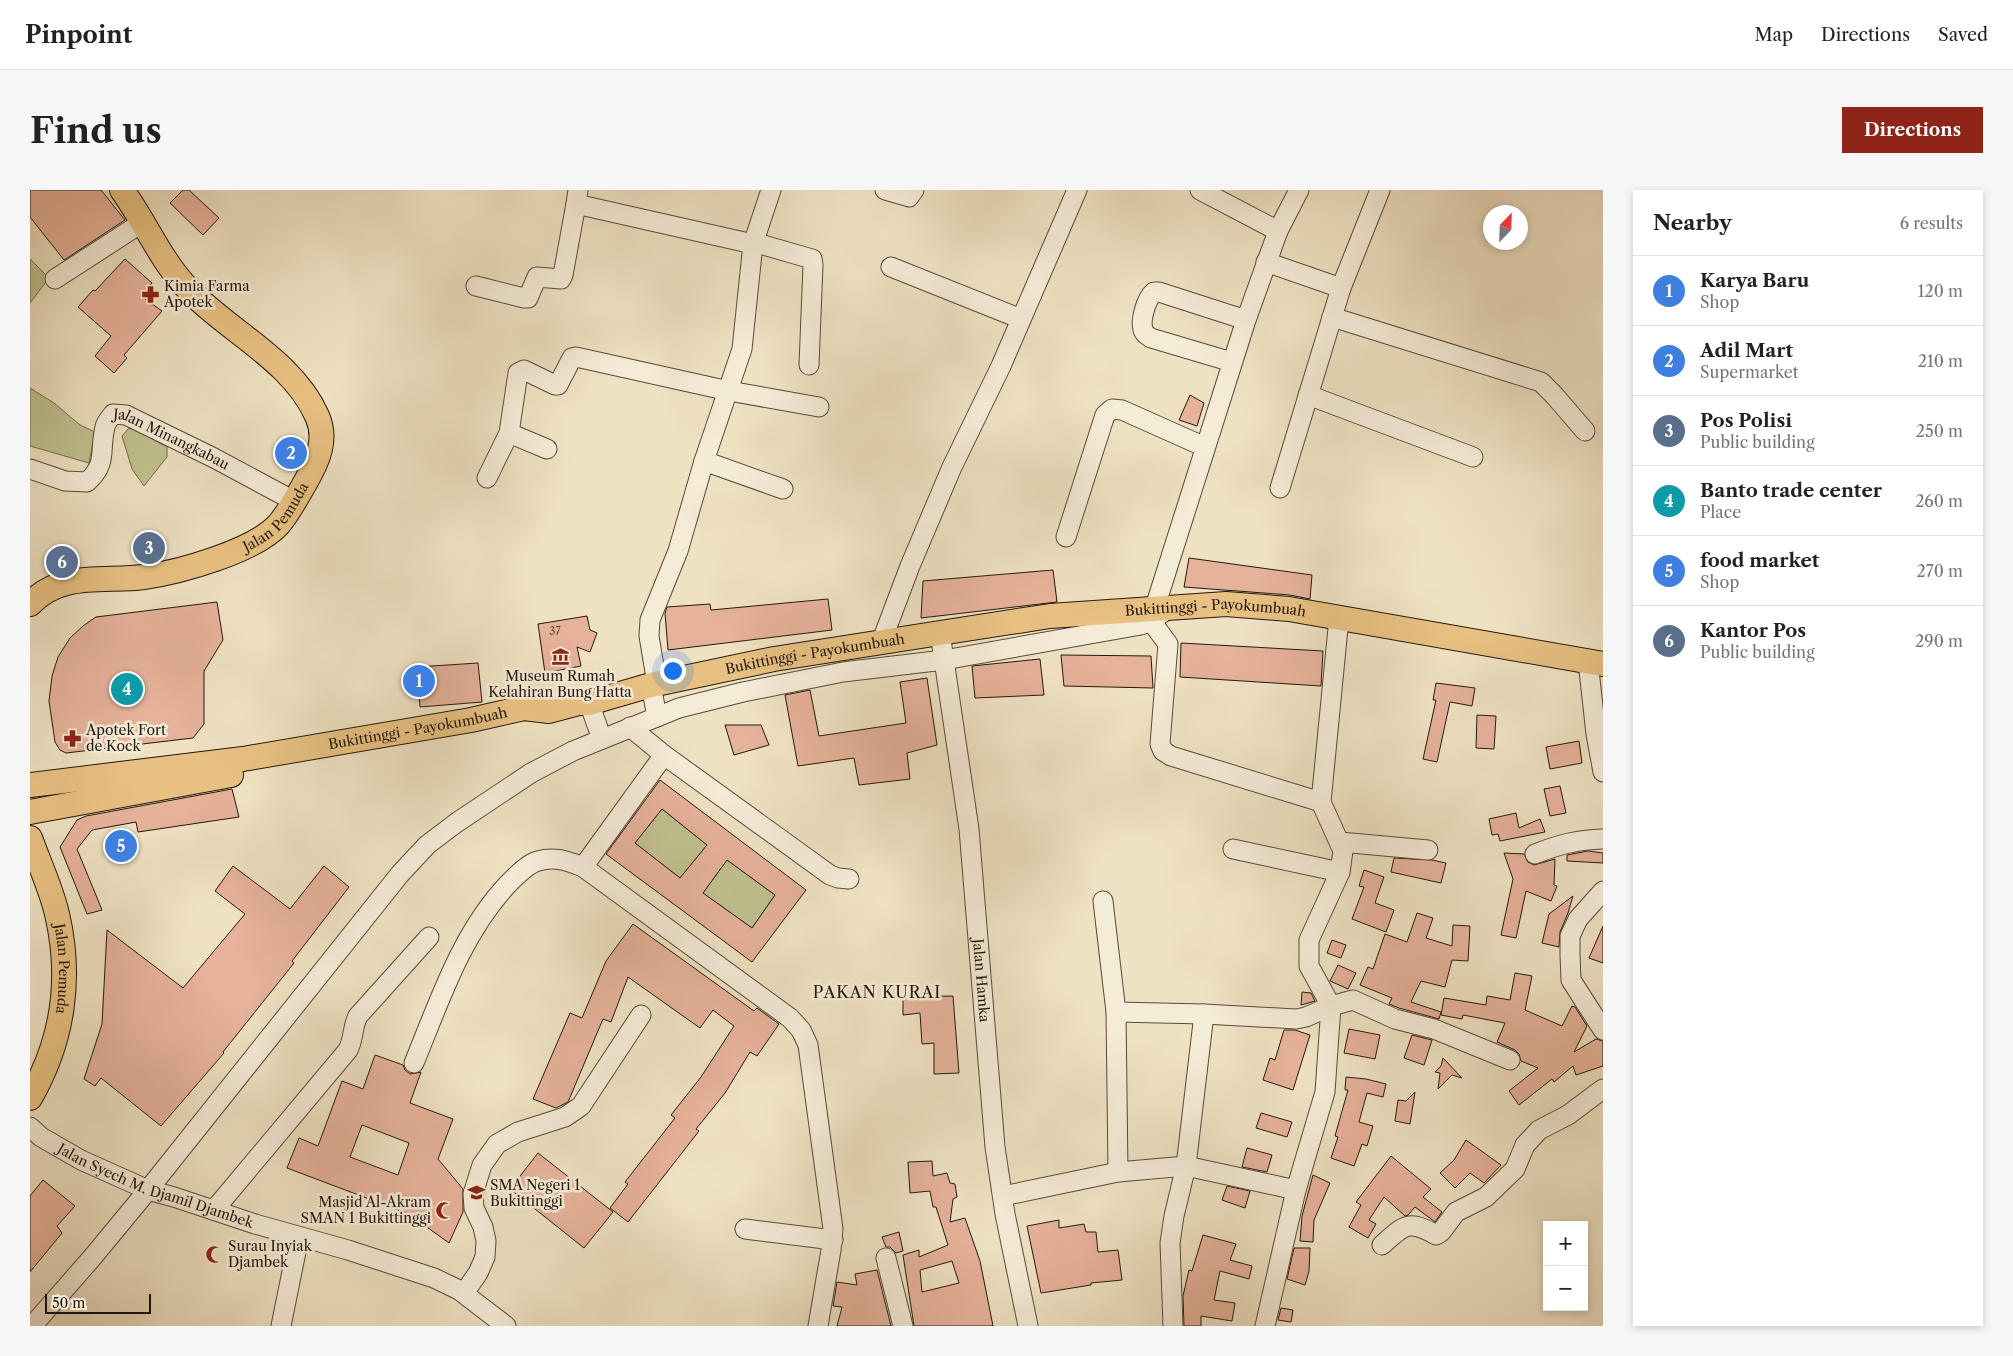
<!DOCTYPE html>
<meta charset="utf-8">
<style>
body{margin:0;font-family:"Libre Caslon Text",serif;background:#f6f6f6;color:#222}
.controls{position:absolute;right:15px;bottom:15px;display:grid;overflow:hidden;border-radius:0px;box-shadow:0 2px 8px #0003}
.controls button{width:45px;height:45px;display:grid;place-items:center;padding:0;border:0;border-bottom:1px solid #e0e0e0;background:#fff;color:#222;font:25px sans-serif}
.compass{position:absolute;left:1453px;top:15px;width:45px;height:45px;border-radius:50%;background:#fff;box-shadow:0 2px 8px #0003;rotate:23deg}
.scale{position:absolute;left:15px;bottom:12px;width:106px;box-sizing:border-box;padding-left:5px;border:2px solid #23170d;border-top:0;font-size:14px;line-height:18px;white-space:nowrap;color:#23170d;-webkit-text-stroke:4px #f5ecd8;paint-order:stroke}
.you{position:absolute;left:642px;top:480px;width:18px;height:18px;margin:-12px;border:4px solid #fff;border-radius:50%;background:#1a73e8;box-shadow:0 0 0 8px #1a73e833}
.badge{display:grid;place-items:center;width:32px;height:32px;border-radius:50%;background:#8f2418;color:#fff;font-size:16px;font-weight:700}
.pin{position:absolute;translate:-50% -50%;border:2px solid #fff;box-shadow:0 1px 5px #0006}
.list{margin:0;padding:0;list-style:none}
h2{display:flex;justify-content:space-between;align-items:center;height:65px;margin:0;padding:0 20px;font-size:21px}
h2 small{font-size:16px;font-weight:400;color:#767676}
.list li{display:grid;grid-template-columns:32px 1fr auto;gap:15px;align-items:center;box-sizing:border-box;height:70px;padding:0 20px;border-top:1px solid #e0e0e0}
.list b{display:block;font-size:19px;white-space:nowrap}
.list p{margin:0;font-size:16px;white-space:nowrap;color:#767676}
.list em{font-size:16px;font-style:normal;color:#767676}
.map{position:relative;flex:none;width:1573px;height:1136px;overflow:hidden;border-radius:0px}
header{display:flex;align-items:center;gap:30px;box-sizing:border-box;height:70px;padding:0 25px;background:#fff;border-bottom:1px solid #e0e0e0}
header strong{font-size:24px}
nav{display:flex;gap:28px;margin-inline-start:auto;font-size:18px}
.intro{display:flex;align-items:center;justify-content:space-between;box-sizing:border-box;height:120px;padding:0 30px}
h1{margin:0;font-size:35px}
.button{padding:12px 22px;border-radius:0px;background:#8f2418;color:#fff;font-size:18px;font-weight:700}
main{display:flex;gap:30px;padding:0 30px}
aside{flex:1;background:#fff;border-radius:0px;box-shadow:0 2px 8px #0003}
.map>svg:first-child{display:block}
</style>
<header>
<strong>Pinpoint</strong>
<nav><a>Map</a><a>Directions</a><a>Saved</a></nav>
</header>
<div class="intro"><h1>Find us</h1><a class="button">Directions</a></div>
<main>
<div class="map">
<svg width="1573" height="1136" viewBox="0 0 1573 1136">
<rect width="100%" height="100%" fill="#efe2c3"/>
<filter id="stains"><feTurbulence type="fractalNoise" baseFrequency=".004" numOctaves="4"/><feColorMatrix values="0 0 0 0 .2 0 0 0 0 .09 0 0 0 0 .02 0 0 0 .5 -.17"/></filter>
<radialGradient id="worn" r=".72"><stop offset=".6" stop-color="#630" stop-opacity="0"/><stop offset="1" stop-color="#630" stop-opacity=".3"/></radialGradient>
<path fill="#c0c18f" stroke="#726c4e" d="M 0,69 L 19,88 L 0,113 Z
M 0,198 L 24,213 L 50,235 L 65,242 L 59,273 L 0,256 Z
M 99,238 L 110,242 L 137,257 L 137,267 L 114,296 L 102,279 L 92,246 Z
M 632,619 L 677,655 L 650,688 L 605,653 Z
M 697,670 L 745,705 L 722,738 L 673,703 Z"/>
<path fill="#e6b29a" stroke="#23170d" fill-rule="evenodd" d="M 0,0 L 71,0 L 95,30 L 34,70 L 0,27 Z
M 153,0 L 159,0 L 189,28 L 173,45 L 140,13 Z
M 95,69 L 122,93 L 111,106 L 132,121 L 94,165 L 97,168 L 84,183 L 65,166 L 81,146 L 48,117 L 63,100 L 65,101 Z
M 1160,205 L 1174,213 L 1167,236 L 1149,230 Z
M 1159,368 L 1282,385 L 1280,409 L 1260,405 L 1154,397 Z
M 1023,380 L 1027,412 L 891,428 L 893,391 Z
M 798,409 L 802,440 L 638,460 L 635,423 L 637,417 L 680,414 L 681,420 Z
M 187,412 L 193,450 L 174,481 L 174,534 L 163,548 L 36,563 L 30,560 L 25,552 L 19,511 L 22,486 L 28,467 L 40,448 L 53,436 L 66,427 Z
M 557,426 L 560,440 L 567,443 L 560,462 L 547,457 L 551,476 L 515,483 L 508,434 Z
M 1151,453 L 1293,461 L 1291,496 L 1150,487 Z
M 1031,465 L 1121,466 L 1123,498 L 1034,496 Z
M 1010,469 L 1014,505 L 945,508 L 942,476 Z
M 448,473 L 452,512 L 390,517 L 387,477 Z
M 897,488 L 907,555 L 877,563 L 880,589 L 829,595 L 824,568 L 768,576 L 755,505 L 780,500 L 789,546 L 876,533 L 870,492 Z
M 1406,493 L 1445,498 L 1442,516 L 1420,512 L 1407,572 L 1393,569 L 1406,510 L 1403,510 Z
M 1447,525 L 1466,526 L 1464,559 L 1446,558 Z
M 695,535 L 731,535 L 739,555 L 704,565 Z
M 1549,551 L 1552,573 L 1520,579 L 1516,557 Z
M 630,590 L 776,700 L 722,772 L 576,664 ZM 632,619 L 677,655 L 650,688 L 605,653 ZM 697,670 L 745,705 L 722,738 L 673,703 Z
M 1530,596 L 1536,623 L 1520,626 L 1514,599 Z
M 202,599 L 209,627 L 108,642 L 106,632 L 62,640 L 47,659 L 72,720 L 57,724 L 30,657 L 47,630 L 56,626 Z
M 1486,623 L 1489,638 L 1510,629 L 1515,642 L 1470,651 L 1468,644 L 1462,645 L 1459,629 Z
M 1558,661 L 1573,663 L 1573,673 L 1537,671 L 1537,665 Z
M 1474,663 L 1494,664 L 1498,672 L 1504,675 L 1525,669 L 1524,695 L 1527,696 L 1521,711 L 1496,701 L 1486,748 L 1471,745 L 1483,689 Z
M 1364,668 L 1402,670 L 1416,673 L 1411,693 L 1361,682 Z
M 203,676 L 260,719 L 294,676 L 319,697 L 262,771 L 264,773 L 193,862 L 194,863 L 131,936 L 71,888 L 65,896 L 54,889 L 72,834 L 77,740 L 153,798 L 215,724 L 185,701 Z
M 1334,680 L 1354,687 L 1345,713 L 1364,720 L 1356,742 L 1322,729 L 1334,697 L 1329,696 Z
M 1543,706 L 1538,723 L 1530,742 L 1529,757 L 1512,753 L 1519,724 Z
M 1387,723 L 1403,728 L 1396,748 L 1422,756 L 1423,735 L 1440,736 L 1438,771 L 1422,770 L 1415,797 L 1391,791 L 1381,812 L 1411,822 L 1409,829 L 1369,818 L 1359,814 L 1362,808 L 1330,795 L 1338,777 L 1343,779 L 1355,744 L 1377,752 Z
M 603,734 L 724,821 L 727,818 L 749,834 L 727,866 L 720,862 L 695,903 L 666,939 L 669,941 L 598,1032 L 580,1018 L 598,994 L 595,992 L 645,928 L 641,925 L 671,887 L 704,836 L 683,820 L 670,838 L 598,787 L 581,832 L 573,829 L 538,912 L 526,918 L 503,909 L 540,823 L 552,828 L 576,771 Z
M 1573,736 L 1573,773 L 1559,768 Z
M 1302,750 L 1316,755 L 1311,768 L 1297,763 Z
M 1308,775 L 1326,783 L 1318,799 L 1300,791 Z
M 1485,783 L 1502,786 L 1495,820 L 1532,836 L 1542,816 L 1545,817 L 1557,836 L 1544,862 L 1566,849 L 1573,851 L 1573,876 L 1546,885 L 1543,876 L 1524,892 L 1522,889 L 1489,915 L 1479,901 L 1508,878 L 1491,871 L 1489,864 L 1485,860 L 1467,852 L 1475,833 L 1433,825 L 1432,829 L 1411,825 L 1414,808 L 1456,815 L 1457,806 L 1480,810 Z
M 1272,802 L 1281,803 L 1285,811 L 1271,815 Z
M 923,806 L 929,883 L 904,884 L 904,853 L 892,854 L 890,823 L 873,825 L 873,807 Z
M 1319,839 L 1350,845 L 1345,869 L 1314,863 Z
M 1254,840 L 1265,840 L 1280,845 L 1263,900 L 1233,890 L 1240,868 L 1245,870 Z
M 1382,845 L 1402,850 L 1394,875 L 1374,868 Z
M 345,865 L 373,875 L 375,880 L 380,884 L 391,882 L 380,913 L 423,929 L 408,969 L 433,999 L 433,1022 L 419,1053 L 390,1032 L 392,1029 L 257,978 L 269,948 L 288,956 L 312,891 L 333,899 ZM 332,935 L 379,953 L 368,985 L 320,967 Z
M 1413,868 L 1432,888 L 1422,885 L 1408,899 L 1410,883 L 1405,882 L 1411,876 Z
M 1316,887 L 1336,889 L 1356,894 L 1353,907 L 1337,903 L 1329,932 L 1343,936 L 1337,956 L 1332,954 L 1324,976 L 1301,968 L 1308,947 L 1305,946 L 1318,900 L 1315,900 Z
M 1385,902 L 1380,934 L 1365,931 L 1368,910 L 1376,911 Z
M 1231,923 L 1262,932 L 1257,947 L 1226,938 Z
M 1436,950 L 1471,975 L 1454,993 L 1440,983 L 1425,998 L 1410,983 L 1424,970 Z
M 1217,958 L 1242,965 L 1237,982 L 1212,977 Z
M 508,963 L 583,1022 L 554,1058 L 480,999 Z
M 1361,966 L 1401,999 L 1393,1007 L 1412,1022 L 1405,1032 L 1385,1017 L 1378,1025 L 1375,1026 L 1354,1007 L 1339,1030 L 1346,1034 L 1338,1048 L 1319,1037 L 1331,1015 L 1326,1012 Z
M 902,971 L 903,986 L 917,983 L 920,993 L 925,994 L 927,1007 L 923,1009 L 920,1032 L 935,1028 L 950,1071 L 963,1136 L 884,1136 L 873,1065 L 889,1060 L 889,1067 L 918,1055 L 906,1017 L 903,1017 L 900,1001 L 880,1003 L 878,972 ZM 922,1071 L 929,1093 L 892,1102 L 890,1080 Z
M 1283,985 L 1300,993 L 1284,1030 L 1283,1052 L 1270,1051 L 1272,1026 Z
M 13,990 L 45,1016 L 27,1036 L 32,1043 L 0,1082 L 0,1006 Z
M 1197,996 L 1220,1001 L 1215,1018 L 1192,1010 Z
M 1029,1030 L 1029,1038 L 1054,1034 L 1056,1042 L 1066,1042 L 1068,1062 L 1088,1060 L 1092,1090 L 1061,1093 L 1061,1095 L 1011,1103 L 997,1036 Z
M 869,1042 L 873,1061 L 866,1063 L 860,1057 L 856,1057 L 852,1047 Z
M 1173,1045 L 1206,1054 L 1200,1070 L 1222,1076 L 1219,1089 L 1190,1081 L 1184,1110 L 1205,1113 L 1202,1131 L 1171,1126 L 1171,1136 L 1154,1136 L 1153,1106 L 1159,1080 L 1162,1081 Z
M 1264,1058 L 1280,1058 L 1279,1081 L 1275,1095 L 1257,1089 Z
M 847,1080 L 861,1136 L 807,1136 L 812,1117 L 803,1116 L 807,1092 L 827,1095 L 825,1084 Z
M 1251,1118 L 1263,1120 L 1261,1132 L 1248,1130 Z"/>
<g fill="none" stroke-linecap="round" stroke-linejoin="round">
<defs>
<g id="minor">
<path d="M 548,0 L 546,14 L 723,54 L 712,159 L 674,271 L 648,361 L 620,430 L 619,446 L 627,494"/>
<path d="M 855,0 L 879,7 L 884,0"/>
<path d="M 1170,0 L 1248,41"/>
<path d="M 723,52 L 782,69 L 783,75 L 779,175"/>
<path d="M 723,54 L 741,0"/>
<path d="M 1236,72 L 1311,98"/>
<path d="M 861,77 L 991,129"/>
<path d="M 25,89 L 113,32"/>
<path d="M 446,96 L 494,108 L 498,108 L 507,87 L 531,89 L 533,85 L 546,14"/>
<path d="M 1302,127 L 1511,192 L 1524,205 L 1555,241"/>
<path d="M 1202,172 L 1121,148 C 1118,146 1114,144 1113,140 C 1110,130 1116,109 1124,102 L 1129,102 L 1216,130"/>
<path d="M 1278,205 L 1443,267"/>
<path d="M 479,243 L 517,259"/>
<path d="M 674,271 L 753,299"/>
<path id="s1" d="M 0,279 L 35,291 L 57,292 C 78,273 69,261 75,237 C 76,232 80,228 83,224 L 96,225 L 184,268 L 264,311"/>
<path d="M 457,288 L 479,243 L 488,183 L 494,180 L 525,195 L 528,195 L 542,168 L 546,167 L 699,201 L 789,217"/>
<path d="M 1250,298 L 1311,98 L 1350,0"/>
<path d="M 1036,347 L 1075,225 L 1082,219 L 1092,220 L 1175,257"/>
<path d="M 1125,417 L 1216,130 L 1248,41 L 1269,0"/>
<path d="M 1121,431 L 1138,454 L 1130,554 L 1133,561 L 1141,566 L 1291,612"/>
<path id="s2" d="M 910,443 L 939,639 L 965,957 L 975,1024 L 998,1136"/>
<path d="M 851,453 L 880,376 L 922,277 L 971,176 L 1047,0"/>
<path d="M 1558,471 L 1566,544 L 1573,582"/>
<path d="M 621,495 L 627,527"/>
<path d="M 559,513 L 572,549"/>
<path d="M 600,537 L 634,565 L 800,685 L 808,688 L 819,689"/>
<path d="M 1310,652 L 1398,660"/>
<path d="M 1203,659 L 1310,682"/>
<path d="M 1505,664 C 1530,654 1547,650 1573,649"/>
<path d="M 553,677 L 634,565"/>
<path d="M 1573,701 L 1548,729 L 1540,746 L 1540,765 L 1541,790 L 1573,840"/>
<path d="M 1073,711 L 1086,822 L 1088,982"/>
<path d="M 1086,822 L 1174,824 L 1266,829 L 1276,827 L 1301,816 L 1323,810 L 1365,829 L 1404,839 L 1480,870"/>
<path d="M 384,873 C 410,810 431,744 478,694 C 486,686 497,674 508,671 C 525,666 537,671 553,677 L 760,828 L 771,840 L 778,855 L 803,1039 L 801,1060 L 788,1136"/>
<path id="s3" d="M 0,937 L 11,947 L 51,970 L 118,1000 L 144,1007 L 225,1034 L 318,1060 L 404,1088 L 429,1100 L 476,1136"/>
<path d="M 973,1006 L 1088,982 L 1156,976 L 1266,1000"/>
<path d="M 184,1020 L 318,860 C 324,849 322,837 328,826 L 399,747"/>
<path d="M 715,1039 L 803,1050"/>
<path d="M 1352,1055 C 1374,1035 1379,1029 1406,1045 L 1411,1042 L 1426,1022 L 1456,1007 L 1485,979 L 1495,955 L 1509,940 L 1538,925 L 1573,899"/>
<path d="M 856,1068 L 873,1136"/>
<path d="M 434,1103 L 448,1083 L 455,1067 L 456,1051 L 453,1037 L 444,1018 L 443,1004 L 452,975 L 467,954 L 488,942 L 535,927 L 551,916 L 611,825"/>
<path d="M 2,1136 L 61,1069 L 118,1000 L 370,684 L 397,655 L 426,633 L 501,583 L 543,561 L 649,518 L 713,502 L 813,482 L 914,470 L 1111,435 L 1119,432 L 1141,417"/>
<path d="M 251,1136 L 269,1047"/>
<path d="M 1143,1136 L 1140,1053 L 1144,1026 L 1156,976 L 1174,824"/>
<path d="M 1235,1136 L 1266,1000 L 1295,902 L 1301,816 L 1279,776 L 1279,750 L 1310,682 L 1313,661 L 1291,612 L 1309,428"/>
</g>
<g id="major">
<path id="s4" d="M 0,414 C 31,381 74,392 114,387 C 150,382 225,361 249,334 C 259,322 267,307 275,293 C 287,272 298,250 287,226 C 263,171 198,141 159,100 C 130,70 116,33 92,0"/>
<path id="s5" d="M 0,595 L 213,569 L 441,530 L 494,518 L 519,521 L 549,513 L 559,513 L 621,495 L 744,469 L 910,443 L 1020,426 L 1196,414 L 1259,419 L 1573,474"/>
<path d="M 0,622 L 201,585"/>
<path id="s6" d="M 0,648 C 9,673 21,698 27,724 C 42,788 33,851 0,908"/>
</g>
</defs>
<use href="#minor" stroke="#564a3a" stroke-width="21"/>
<use href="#major" stroke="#23170d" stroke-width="26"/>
<use href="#minor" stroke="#f5ecd8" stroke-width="19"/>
<use href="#major" stroke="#e8c182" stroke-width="24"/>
</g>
<defs>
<symbol id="pharmacy-bare" viewBox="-9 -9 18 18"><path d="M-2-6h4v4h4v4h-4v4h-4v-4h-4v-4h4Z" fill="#8f2418" stroke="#f5ecd8" stroke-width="2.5" paint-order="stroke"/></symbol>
<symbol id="museum-bare" viewBox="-9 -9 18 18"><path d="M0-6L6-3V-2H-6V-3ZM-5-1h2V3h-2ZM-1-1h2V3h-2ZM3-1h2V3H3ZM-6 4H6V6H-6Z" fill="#8f2418" stroke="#f5ecd8" stroke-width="2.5" paint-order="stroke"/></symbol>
<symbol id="school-bare" viewBox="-9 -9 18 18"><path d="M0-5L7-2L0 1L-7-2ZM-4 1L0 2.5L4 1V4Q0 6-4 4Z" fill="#8f2418" stroke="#f5ecd8" stroke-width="2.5" paint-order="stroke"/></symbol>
<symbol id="mosque-bare" viewBox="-9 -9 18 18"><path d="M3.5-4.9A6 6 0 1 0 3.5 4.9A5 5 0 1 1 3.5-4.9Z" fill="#8f2418" stroke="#f5ecd8" stroke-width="2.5" paint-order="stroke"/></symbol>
</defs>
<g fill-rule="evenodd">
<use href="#pharmacy-bare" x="108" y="92" width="25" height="25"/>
<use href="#museum-bare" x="518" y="454" width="25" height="25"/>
<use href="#pharmacy-bare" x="30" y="536" width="25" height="25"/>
<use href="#school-bare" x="434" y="990" width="25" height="25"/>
<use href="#mosque-bare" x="402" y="1008" width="25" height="25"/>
<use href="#mosque-bare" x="172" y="1052" width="25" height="25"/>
</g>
<g text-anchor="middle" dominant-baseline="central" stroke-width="5" stroke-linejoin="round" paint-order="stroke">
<g font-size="11" fill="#543e30">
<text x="525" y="441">37</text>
</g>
<g font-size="14" fill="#23170d" stroke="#f5ecd8" text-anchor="start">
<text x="134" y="96">Kimia Farma<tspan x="134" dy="16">Apotek</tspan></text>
<text x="530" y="486" text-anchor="middle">Museum Rumah<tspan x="530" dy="16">Kelahiran Bung Hatta</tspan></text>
<text x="56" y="540">Apotek Fort<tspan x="56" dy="16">de Kock</tspan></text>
<text x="460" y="995">SMA Negeri 1<tspan x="460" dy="16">Bukittinggi</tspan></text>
<text x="401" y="1012" text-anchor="end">Masjid Al-Akram<tspan x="401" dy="16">SMAN 1 Bukittinggi</tspan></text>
<text x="198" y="1056">Surau Inyiak<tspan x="198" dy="16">Djambek</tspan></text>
</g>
<g font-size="14" fill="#23170d" stroke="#f5ecd8">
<text stroke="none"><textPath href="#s1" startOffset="198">Jalan Minangkabau</textPath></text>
<text stroke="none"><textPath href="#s4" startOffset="270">Jalan Pemuda</textPath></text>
<text stroke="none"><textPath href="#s5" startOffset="1202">Bukittinggi - Payokumbuah</textPath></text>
<text stroke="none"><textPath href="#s5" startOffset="798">Bukittinggi - Payokumbuah</textPath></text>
<text stroke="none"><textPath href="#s5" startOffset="392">Bukittinggi - Payokumbuah</textPath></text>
<text stroke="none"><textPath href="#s6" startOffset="136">Jalan Pemuda</textPath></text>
<text stroke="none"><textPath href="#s2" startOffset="350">Jalan Hamka</textPath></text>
<text stroke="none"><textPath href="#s3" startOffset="140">Jalan Syech M. Djamil Djambek</textPath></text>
</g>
<g font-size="16" letter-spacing="1" fill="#23170d" stroke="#f5ecd8">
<text x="847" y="802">PAKAN KURAI</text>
</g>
</g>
<rect width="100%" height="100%" filter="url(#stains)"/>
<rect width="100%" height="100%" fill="url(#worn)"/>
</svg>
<div class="controls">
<button>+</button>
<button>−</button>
</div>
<svg class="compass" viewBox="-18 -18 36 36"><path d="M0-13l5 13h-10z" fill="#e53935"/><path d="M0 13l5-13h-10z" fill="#767676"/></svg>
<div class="scale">50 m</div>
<div class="you"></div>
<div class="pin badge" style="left:389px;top:491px;background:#3f7fe0">1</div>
<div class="pin badge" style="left:261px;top:263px;background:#3f7fe0">2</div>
<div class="pin badge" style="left:119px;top:358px;background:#5c6f8a">3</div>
<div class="pin badge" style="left:97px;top:499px;background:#0f9aa8">4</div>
<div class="pin badge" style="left:91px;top:656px;background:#3f7fe0">5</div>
<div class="pin badge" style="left:32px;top:372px;background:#5c6f8a">6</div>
</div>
<aside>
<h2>Nearby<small>6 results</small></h2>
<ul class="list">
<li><span class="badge" style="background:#3f7fe0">1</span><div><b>Karya Baru</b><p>Shop</p></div><em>120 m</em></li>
<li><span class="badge" style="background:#3f7fe0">2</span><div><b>Adil Mart</b><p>Supermarket</p></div><em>210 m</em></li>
<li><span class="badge" style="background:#5c6f8a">3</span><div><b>Pos Polisi</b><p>Public building</p></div><em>250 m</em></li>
<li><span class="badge" style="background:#0f9aa8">4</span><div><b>Banto trade center</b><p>Place</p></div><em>260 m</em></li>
<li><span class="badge" style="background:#3f7fe0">5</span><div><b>food market</b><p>Shop</p></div><em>270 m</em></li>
<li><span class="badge" style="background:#5c6f8a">6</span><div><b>Kantor Pos</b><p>Public building</p></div><em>290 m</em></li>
</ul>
</aside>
</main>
